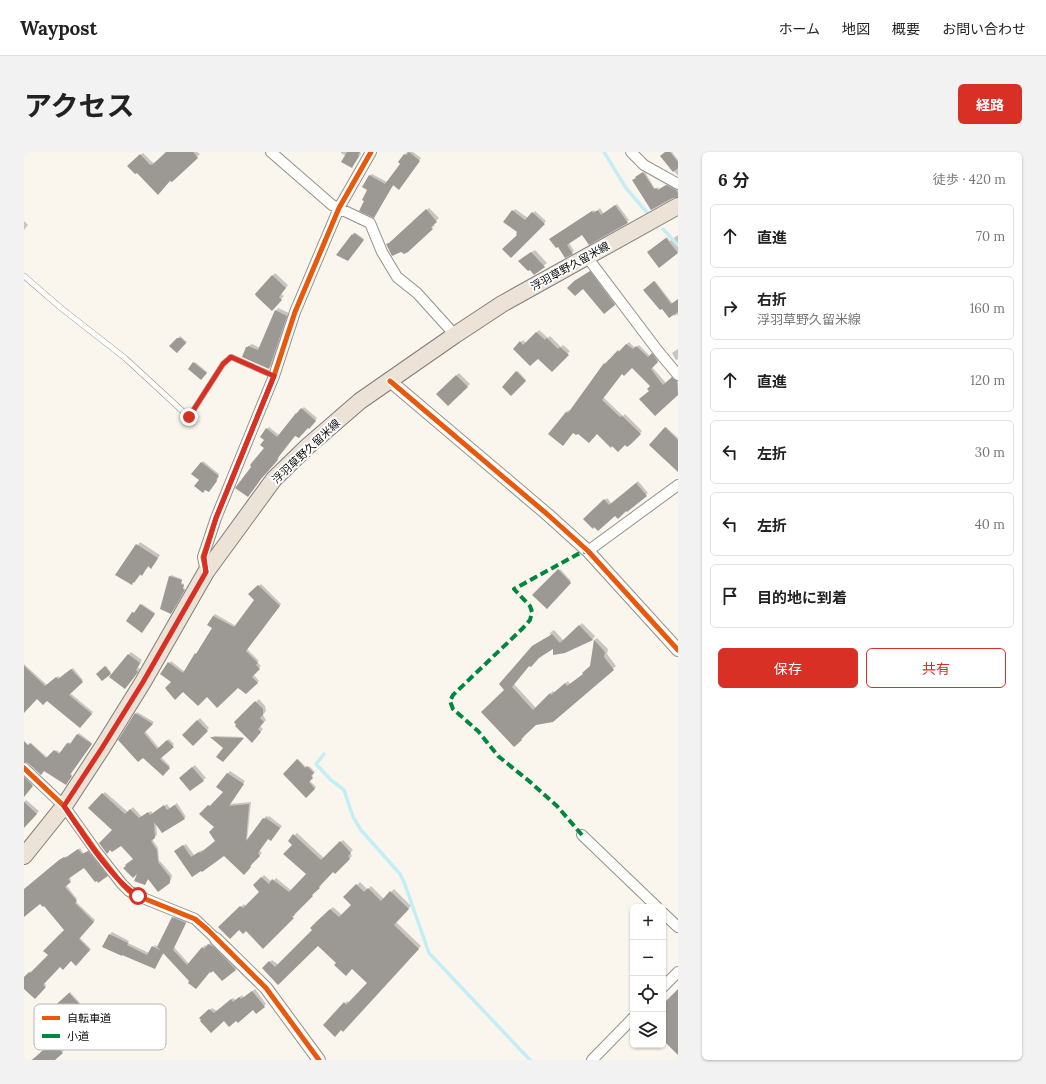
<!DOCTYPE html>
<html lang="ja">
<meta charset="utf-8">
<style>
body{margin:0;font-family:Lora,"Noto Sans JP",serif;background:#f2f2f2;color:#222}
.controls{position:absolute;right:12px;bottom:12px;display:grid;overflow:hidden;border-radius:6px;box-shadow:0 1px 3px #0004}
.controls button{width:36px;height:36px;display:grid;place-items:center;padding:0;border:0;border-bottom:1px solid #e0e0e0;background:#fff;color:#222;font:20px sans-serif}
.stop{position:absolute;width:12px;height:12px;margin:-9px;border:3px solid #d93025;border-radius:50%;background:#fff}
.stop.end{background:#d93025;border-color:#fff;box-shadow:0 1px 4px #0008}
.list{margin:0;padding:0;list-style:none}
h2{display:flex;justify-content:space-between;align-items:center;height:52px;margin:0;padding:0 16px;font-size:17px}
h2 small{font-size:13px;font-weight:400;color:#767676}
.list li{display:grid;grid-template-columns:26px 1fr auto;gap:12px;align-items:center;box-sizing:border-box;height:64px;margin:0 8px 8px;padding:0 8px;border:1px solid #e0e0e0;border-radius:6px}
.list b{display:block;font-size:15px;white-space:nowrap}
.list p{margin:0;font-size:13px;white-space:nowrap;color:#767676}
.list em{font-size:13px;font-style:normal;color:#767676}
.actions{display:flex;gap:8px;padding:12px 16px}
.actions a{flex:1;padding:9px 0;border:1px solid #d93025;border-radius:6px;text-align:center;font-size:14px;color:#d93025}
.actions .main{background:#d93025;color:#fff}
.icon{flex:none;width:22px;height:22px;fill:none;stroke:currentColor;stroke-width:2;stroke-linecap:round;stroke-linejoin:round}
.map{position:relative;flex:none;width:654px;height:908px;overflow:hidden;border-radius:6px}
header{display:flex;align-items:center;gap:24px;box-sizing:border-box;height:56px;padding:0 20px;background:#fff;border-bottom:1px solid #e0e0e0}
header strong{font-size:19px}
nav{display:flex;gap:22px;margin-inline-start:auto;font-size:14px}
.intro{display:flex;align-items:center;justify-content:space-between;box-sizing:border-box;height:96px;padding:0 24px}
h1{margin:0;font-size:28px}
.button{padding:10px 18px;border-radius:6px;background:#d93025;color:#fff;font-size:14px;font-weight:700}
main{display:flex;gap:24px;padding:0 24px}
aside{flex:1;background:#fff;border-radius:6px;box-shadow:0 1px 3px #0004}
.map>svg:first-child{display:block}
</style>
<header>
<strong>Waypost</strong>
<nav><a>ホーム</a><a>地図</a><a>概要</a><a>お問い合わせ</a></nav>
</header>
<div class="intro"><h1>アクセス</h1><a class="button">経路</a></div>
<main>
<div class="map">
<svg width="654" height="908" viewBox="0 0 654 908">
<rect width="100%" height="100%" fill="#faf6ee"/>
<path fill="#0003" d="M 144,0 L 173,0 L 176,2 L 148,29 L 113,19 L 104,14 L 119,1 L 129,11 L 130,10 L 131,12 Z
M 317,0 L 336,0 L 337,2 L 328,15 L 322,4 L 317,1 Z
M 383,0 L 389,0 L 397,6 L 377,34 L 370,32 L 350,65 L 344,37 L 345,24 L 348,22 L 363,30 L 378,12 L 375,10 Z
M 642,0 L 648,0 L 654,8 L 654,24 L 638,4 Z
M 621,20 L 631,37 L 634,35 L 635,37 L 644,32 L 654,37 L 654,44 L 649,45 L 628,57 L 613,26 L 614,24 Z
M 593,52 L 605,68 L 603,70 L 558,82 L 545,91 L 550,99 L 548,101 L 529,85 L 570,58 L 572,60 L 576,56 L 580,62 Z
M 405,56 L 415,66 L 409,72 L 411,73 L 383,99 L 378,99 L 364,92 Z
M 491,57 L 504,66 L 511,59 L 522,69 L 487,105 L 495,80 L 489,59 Z
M 0,69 L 4,73 L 0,78 Z
M 330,81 L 332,81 L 340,87 L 325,107 L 314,103 Z
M 654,83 L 654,100 L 635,115 L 624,100 L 643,85 L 646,89 Z
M 511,98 L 523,111 L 510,122 L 498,106 Z
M 567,119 L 592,152 L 580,161 L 553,129 Z
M 251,121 L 264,133 L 257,142 L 260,144 L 248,157 L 232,143 Z
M 631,129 L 649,152 L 654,148 L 654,164 L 653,162 L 651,164 L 622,136 Z
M 254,156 L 265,161 L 248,213 L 245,216 L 223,195 L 228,192 L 236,196 L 252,159 Z
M 515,178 L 524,186 L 526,184 L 537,195 L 539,193 L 546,199 L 528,219 L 514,205 L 490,197 L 499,188 L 502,191 Z
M 156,184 L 163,190 L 153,200 L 147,194 Z
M 605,190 L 611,196 L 615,193 L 626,204 L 630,200 L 636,207 L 628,215 L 642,231 L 650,224 L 654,226 L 654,242 L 631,263 L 626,239 L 627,234 L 608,215 L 598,221 L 579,245 L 599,264 L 601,262 L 618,279 L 606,291 L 573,281 L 550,280 L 525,282 L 542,260 L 545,258 L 547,260 L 581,211 Z
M 654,197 L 654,207 L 652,208 L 648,201 Z
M 171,210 L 183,220 L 177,227 L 165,217 Z
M 494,219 L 502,228 L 487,242 L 486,226 Z
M 435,221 L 446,232 L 424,253 L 414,242 Z
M 280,255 L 293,266 L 287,274 L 272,282 L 254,304 L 255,306 L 239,323 L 243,277 L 245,275 L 255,283 L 272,262 Z
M 642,275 L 654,286 L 654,317 L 626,293 Z
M 179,309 L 195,322 L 192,326 L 194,327 L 185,338 L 177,328 L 169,322 Z
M 614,329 L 624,341 L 594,366 L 591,363 L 561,367 L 583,346 L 588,352 Z
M 116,390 L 136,403 L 130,413 L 125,414 L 110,430 L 93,423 Z
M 536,417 L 547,429 L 523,455 L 509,443 Z
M 147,423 L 158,427 L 157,431 L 160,432 L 159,436 L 161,437 L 148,460 L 146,425 Z
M 237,432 L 257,452 L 223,497 L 235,509 L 233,510 L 237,514 L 229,522 L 235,529 L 222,541 L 214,535 L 183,544 L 149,530 L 137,522 L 147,509 L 161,520 L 189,475 L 185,473 L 189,464 L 191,462 L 212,474 L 231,448 L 226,443 Z
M 118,452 L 131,461 L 119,479 L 108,461 L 109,460 L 111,461 Z
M 558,471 L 571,484 L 569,487 L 541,500 L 529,496 L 515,504 L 506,513 L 490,532 L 512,556 L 529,539 L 531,541 L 544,529 L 546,532 L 560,522 L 567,514 L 570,488 L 573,486 L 584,497 L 583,502 L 592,514 L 529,569 L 511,572 L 499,584 L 500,585 L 491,594 L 481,538 L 508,494 L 528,482 L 527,480 L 530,478 L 540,489 Z
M 107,500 L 118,508 L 114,515 L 116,517 L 104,533 L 87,525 Z
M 0,512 L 23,533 L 34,524 L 36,526 L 49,516 L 59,528 L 46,541 L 69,560 L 56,575 L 23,547 L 13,546 L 0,560 Z
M 82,514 L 87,520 L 78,528 L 73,522 Z
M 235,547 L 241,554 L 242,559 L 239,563 L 242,568 L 236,574 L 239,577 L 228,590 L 211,570 Z
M 113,560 L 130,570 L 121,579 L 135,596 L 145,587 L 150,592 L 137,605 L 146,614 L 139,622 L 119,605 L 112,562 Z
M 176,566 L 185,576 L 169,592 L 160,583 Z
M 55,581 L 68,591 L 46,621 L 48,623 L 43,630 L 5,610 L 0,609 L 0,599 L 7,591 L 24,606 L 32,598 L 37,601 L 44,591 L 45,590 L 47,592 Z
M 189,584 L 219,585 L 199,609 L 200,596 Z
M 274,607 L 283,616 L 285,614 L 291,620 L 288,623 L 289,624 L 285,628 L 292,635 L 282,645 L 260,622 Z
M 171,613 L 182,626 L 166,638 L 159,623 Z
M 206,619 L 221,629 L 206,652 L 227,650 L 223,688 L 242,664 L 244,665 L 245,664 L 258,674 L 249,686 L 245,686 L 235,698 L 238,701 L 227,711 L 228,712 L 223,720 L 200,703 L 178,719 L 154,697 L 162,692 L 170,703 L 178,698 L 179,700 L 192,689 L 191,675 L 177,662 L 200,640 L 203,622 Z
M 0,622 L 9,632 L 0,644 Z
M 81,640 L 104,660 L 109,655 L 118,665 L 127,659 L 129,662 L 143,652 L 146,656 L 153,651 L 162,665 L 160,666 L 132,671 L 133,683 L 128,687 L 134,696 L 135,708 L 148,723 L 147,728 L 145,730 L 124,727 L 121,732 L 110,706 L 90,678 L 65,656 Z
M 2,648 L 15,659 L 0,675 L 0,650 Z
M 273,681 L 300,706 L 319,688 L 329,698 L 326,701 L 328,704 L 311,720 L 310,719 L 297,732 L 297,733 L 290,740 L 290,741 L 270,762 L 271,763 L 239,795 L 222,778 L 195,775 L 220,752 L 222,754 L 237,740 L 230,733 L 240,723 L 248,730 L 252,726 L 268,739 L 283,722 L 269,693 L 265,689 Z
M 56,696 L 60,702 L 65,698 L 84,722 L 75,730 L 60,715 L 45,725 L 47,728 L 42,733 L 53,747 L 51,749 L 71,768 L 55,785 L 67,797 L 52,812 L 47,808 L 36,814 L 20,831 L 22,833 L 11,846 L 0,836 L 0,826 L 7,819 L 8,821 L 25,803 L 41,778 L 20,753 L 16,750 L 0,757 L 0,738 L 42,704 L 43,706 Z
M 336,730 L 344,738 L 347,734 L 360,747 L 370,737 L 387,754 L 372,770 L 397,794 L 321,876 L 300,873 L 323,849 L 325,851 L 344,831 L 329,816 L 313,811 L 294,793 L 254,832 L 240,816 L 248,808 L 255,813 L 289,778 L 293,770 L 309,755 L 318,763 L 329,753 L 321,745 Z
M 151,763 L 163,769 L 150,795 L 165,812 L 181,793 L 183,795 L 187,790 L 214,815 L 198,828 L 189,817 L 166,829 L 140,801 L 130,816 L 86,782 L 88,780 L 105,789 L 104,791 L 125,801 L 131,793 L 134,795 Z
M 231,837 L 242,852 L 240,854 L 229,857 L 212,868 L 177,866 L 188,856 L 193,859 L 209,846 L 212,848 L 218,843 L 220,846 Z
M 46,840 L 72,869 L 55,885 L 29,857 Z
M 30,888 L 40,898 L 30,908 L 7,908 L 10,906 L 11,907 Z"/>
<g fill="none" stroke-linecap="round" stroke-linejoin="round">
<path stroke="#c3eef5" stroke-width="3.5" d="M 580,0 L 602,36 L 626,64
M 639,77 L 654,93
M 300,602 L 292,612 L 307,628 L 320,638 L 329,665 L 337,678 L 376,722 L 380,730 L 405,801 L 506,908"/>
</g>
<path fill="#9c9894" d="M 142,0 L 169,0 L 174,6 L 148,30 L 146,29 L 134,43 L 113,21 L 111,22 L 103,14 L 116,2 L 126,13 L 127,12 L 128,13 Z
M 323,0 L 336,0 L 334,3 L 335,4 L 328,16 L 317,10 Z
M 385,0 L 396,9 L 375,38 L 369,33 L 350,66 L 335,59 L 340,49 L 338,48 L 343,38 L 338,35 L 345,23 L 361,32 L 376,12 L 374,10 L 380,2 L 382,3 Z
M 641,0 L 646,0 L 654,10 L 654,16 L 649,20 L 636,4 Z
M 619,20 L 630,37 L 632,36 L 634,38 L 642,33 L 652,38 L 654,41 L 654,45 L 649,46 L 627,58 L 608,28 L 612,26 L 611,25 Z
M 591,53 L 604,71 L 565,93 L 558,83 L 543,93 L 549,102 L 541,106 L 534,95 L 532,96 L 525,87 L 568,59 L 569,61 L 574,58 L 577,63 Z
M 402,57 L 413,70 L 407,75 L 409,77 L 384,100 L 380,102 L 377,100 L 368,104 L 362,92 L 365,91 Z
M 488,58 L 501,68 L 508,60 L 521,72 L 487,106 L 478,97 L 493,83 L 492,82 L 493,80 L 479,70 Z
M 330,81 L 340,88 L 324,109 L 312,103 L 328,82 L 329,83 Z
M 642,86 L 654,101 L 635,116 L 623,100 Z
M 507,100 L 521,115 L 510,123 L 506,118 L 504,119 L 494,109 Z
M 566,119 L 591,153 L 580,162 L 559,137 L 551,144 L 543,136 L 550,129 Z
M 248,123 L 262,136 L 255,145 L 258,148 L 248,159 L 232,144 L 231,142 Z
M 630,129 L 647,152 L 654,147 L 654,160 L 645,166 L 638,157 L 636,158 L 619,138 Z
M 251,158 L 263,164 L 245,217 L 218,205 L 222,195 L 224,195 L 224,194 L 234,198 Z
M 512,180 L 521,188 L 523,186 L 534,197 L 536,195 L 545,203 L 528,220 L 514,207 L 506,214 L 489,197 L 496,189 L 499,193 Z
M 153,186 L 157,186 L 162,191 L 153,201 L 145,194 Z
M 602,192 L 609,197 L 612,194 L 624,205 L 628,201 L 634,210 L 627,217 L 639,233 L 648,225 L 653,229 L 654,243 L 631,264 L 615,247 L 625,239 L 623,237 L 626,234 L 608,216 L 600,224 L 598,222 L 578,248 L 596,265 L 598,264 L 617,282 L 607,292 L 603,295 L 601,293 L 594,300 L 588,294 L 587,296 L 573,282 L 565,291 L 554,282 L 552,283 L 549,281 L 539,294 L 524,282 L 542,260 L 544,261 L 580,211 L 581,212 L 594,198 L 595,200 Z
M 169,210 L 183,221 L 177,228 L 164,217 Z
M 492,219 L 502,229 L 487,244 L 478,235 Z
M 432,223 L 444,235 L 424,254 L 412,242 Z
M 277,256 L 292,269 L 285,277 L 284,276 L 275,286 L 271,284 L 253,307 L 254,308 L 237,327 L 224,345 L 211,336 L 227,315 L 226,313 L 230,308 L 240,296 L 236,293 L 240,288 L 236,285 L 242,276 L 253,285 L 272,261 L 272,262 Z
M 641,275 L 654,288 L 654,320 L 625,293 Z
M 177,310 L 195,324 L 192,328 L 193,329 L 185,340 L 181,338 L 179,341 L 170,334 L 175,328 L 167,322 Z
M 612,331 L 623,344 L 603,360 L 602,359 L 594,367 L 591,364 L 574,379 L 570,375 L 569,377 L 559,367 L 580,347 L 585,353 Z
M 112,392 L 134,406 L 127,417 L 124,414 L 118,424 L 116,422 L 110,431 L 109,430 L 108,433 L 91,423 Z
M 534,417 L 547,431 L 523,457 L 508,443 Z
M 145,424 L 158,428 L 157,432 L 160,433 L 159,437 L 161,438 L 147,462 L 136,457 Z
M 234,433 L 256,454 L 222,499 L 234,511 L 232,513 L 236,517 L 228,525 L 234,531 L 222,542 L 214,536 L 193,556 L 183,545 L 174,554 L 159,540 L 151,548 L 141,536 L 147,530 L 136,522 L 144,510 L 159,521 L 171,501 L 172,502 L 188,476 L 183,473 L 189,464 L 210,475 L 230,448 L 224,442 Z
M 116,452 L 131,462 L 118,481 L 102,469 L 108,460 L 110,461 Z
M 555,473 L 569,488 L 541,501 L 529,503 L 529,497 L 515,506 L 507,515 L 505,514 L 488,535 L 509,558 L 526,541 L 527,543 L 541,531 L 543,534 L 559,522 L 558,521 L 566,514 L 570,488 L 581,500 L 580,505 L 590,518 L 529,570 L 512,573 L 497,587 L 498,588 L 490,595 L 457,560 L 480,538 L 475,532 L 508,494 L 527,483 L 526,480 L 536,491 Z
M 104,502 L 116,511 L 112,518 L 114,520 L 101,537 L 85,525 Z
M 0,514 L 21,534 L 32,525 L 34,527 L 47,517 L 59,530 L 45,543 L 68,562 L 56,576 L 23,549 L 19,553 L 13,547 L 0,561 Z
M 81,514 L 87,522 L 78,529 L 72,522 Z
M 231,549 L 239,557 L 239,563 L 236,566 L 240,570 L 234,577 L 237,580 L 228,591 L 211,574 L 212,573 L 210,570 Z
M 111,561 L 129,572 L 120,581 L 133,597 L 143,588 L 150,595 L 136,607 L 146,616 L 139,624 L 119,606 L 114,610 L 94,588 Z
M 173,568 L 184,579 L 169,594 L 158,583 Z
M 53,582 L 68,592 L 46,623 L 48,624 L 42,633 L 20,619 L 17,623 L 4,611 L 0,610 L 0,589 L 4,593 L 6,591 L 22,606 L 30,598 L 35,602 L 43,591 L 46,592 Z
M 186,585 L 220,586 L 199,610 L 192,605 L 199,596 Z
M 273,607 L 281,616 L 283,614 L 290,621 L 287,624 L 289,626 L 285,630 L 291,637 L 282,646 L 259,622 Z
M 168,615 L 180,629 L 166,639 L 155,626 Z
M 203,621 L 220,632 L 205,654 L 225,652 L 222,689 L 239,666 L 241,667 L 242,666 L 256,676 L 247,689 L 244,687 L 234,701 L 236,704 L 226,714 L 227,715 L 220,723 L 200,704 L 178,720 L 177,719 L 168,725 L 150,699 L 159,693 L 167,705 L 175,700 L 176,701 L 191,689 L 185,680 L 190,675 L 175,662 L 184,653 L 186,654 L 199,640 L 192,635 Z
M 0,625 L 9,634 L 0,645 Z
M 78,641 L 101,662 L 106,657 L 115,666 L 124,660 L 126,663 L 140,653 L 143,658 L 151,653 L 161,667 L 138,681 L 130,670 L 131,686 L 127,689 L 133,698 L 134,710 L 146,725 L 146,731 L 134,740 L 124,727 L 121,733 L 110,729 L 113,722 L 109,726 L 99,716 L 102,714 L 101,713 L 109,707 L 97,694 L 88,700 L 86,698 L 83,702 L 75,691 L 88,678 L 64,656 Z
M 0,650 L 13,662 L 0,676 Z
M 269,682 L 297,708 L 316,689 L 327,701 L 324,704 L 326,707 L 311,722 L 309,720 L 295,735 L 296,736 L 288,743 L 289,744 L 268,765 L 270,766 L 239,797 L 222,779 L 219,782 L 215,778 L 206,787 L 194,775 L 216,754 L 219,756 L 235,740 L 229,733 L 237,725 L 245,732 L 248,727 L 265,740 L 282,722 L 259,702 L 268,693 L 264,689 Z
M 54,697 L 58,702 L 64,699 L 84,724 L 74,731 L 73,729 L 71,730 L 60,716 L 44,727 L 47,730 L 41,735 L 53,749 L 51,751 L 70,770 L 55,787 L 66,798 L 52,814 L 47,809 L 39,818 L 36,815 L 19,833 L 22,835 L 11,847 L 0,837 L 0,825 L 5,820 L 6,821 L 24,803 L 19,799 L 40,778 L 20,754 L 19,755 L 16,752 L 0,765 L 0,737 L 35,708 L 40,705 L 41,706 Z
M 332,732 L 340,740 L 344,736 L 357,749 L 366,739 L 385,757 L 370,773 L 395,797 L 319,880 L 317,878 L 311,885 L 299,873 L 320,850 L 322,853 L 343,831 L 328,817 L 322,824 L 310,813 L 312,811 L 294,794 L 254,833 L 238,816 L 245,809 L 251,815 L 288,778 L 286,776 L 292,770 L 306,757 L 315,765 L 327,753 L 319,745 Z
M 148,765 L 162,771 L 149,798 L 163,813 L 178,795 L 180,797 L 184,792 L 190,795 L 212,818 L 198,829 L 189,819 L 187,821 L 186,820 L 172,837 L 164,831 L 165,829 L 139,801 L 131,817 L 98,803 L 98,804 L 78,795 L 85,782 L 104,791 L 103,793 L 123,803 L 128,794 L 137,799 L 133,795 Z
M 654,837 L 654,903 L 639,888 L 639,852 Z
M 228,839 L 241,855 L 232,862 L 229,858 L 214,871 L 212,869 L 205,875 L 200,869 L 187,881 L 176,869 L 177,868 L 175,866 L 185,857 L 190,861 L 207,847 L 209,850 L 215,845 L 217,847 Z
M 45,841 L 72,870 L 55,886 L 27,857 Z
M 28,890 L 39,901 L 31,908 L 8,908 Z"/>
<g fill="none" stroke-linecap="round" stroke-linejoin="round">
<defs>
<path id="service" d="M 0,124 L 37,156 L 101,206 L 165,265 L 199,212 L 207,205 L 250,224"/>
<path id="minor" d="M 247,0 L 308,53 L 346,71 L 358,100 L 373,125 L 393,141 L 431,183
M 607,0 L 620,13 L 654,32
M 563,105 L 634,199 L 654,223
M 564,399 L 654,333
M 182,420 L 179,405 L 192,366 L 250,224 L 271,160 L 315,56 L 347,0
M 0,616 L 40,654 L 72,699 L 98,732 L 105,739 L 114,744 L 171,767 L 192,787
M 558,683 L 633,755
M 639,761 L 654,775
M 639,835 L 654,820
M 568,908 L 609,866"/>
<path id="tertiary" d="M 366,229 L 523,362 L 564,399 L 654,498
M 192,787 L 242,836 L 295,908"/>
<path id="primary" d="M 0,704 L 40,654 L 78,596 L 119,530 L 182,420 L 250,327 L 284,294 L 336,249 L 431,183 L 478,152 L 654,54"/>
</defs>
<use href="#service" stroke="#93918d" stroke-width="6"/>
<use href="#minor" stroke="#93918d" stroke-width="12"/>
<use href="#tertiary" stroke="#93918d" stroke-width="14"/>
<use href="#primary" stroke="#807e7a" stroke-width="18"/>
<use href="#service" stroke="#fefefc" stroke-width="5"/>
<use href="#minor" stroke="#fefefc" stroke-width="10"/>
<use href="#tertiary" stroke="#fefefc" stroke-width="12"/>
<use href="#primary" stroke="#ece2d6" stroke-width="16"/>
<path stroke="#00873e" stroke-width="4" stroke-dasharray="8 4" stroke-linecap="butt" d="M 558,683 L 533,654 L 505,629 L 474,604 L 454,579 L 429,557 L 426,549 L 429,543 L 499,476 L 506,468 L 508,460 L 506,454 L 490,437 L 554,402 L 564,399"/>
<defs>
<path id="cycleway" d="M 366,229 L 523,362 L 564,399 L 654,498
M 182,420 L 179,405 L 192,366 L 250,224 L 271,160 L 315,56 L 347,0
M 0,616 L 40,654 L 72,699 L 98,732 L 105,739 L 114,744 L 171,767 L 184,778 L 242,836 L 295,908"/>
</defs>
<use href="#cycleway" stroke="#fff" stroke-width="8"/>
<use href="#cycleway" stroke="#e8590c" stroke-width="5"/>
</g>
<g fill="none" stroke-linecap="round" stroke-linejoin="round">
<path stroke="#d93025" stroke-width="5" d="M 114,744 C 86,726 59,682 40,654 L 78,596 L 119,530 L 182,420 L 180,405 L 192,366 L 250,224 L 207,205 L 199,212 L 165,265"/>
</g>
<g text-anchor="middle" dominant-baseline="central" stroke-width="4" stroke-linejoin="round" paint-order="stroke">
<g font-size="11" fill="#0b0b0b" stroke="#fff">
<text transform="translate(546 114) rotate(-29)">浮羽草野久留米線</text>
<text transform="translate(282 299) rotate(-43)">浮羽草野久留米線</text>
</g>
</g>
<rect x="10" y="852" width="132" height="46" rx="6" fill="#fff" stroke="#b6b6b6" stroke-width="1"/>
<rect x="18" y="864" width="18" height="4" fill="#e8590c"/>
<rect x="18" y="882" width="18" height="4" fill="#00873e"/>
<g font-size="11" fill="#0b0b0b">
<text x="43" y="870">自転車道</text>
<text x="43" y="888">小道</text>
</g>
</svg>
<div class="controls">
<button>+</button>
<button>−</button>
<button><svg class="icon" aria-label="locate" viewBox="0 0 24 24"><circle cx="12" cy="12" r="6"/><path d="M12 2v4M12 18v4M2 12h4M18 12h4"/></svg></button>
<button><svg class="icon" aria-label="layers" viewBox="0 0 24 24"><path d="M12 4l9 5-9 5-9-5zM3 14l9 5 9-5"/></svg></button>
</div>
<div class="stop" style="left:114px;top:744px"></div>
<div class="stop end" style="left:165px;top:265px"></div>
</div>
<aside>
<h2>6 分<small>徒歩 · 420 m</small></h2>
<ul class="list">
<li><svg class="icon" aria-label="ahead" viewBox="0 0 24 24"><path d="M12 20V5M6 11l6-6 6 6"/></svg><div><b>直進</b></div><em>70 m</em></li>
<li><svg class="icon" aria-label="right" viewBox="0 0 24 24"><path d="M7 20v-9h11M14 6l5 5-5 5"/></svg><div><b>右折</b><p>浮羽草野久留米線</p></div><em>160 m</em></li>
<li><svg class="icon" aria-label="ahead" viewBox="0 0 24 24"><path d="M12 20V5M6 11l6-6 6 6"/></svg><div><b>直進</b></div><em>120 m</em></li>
<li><svg class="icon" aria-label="left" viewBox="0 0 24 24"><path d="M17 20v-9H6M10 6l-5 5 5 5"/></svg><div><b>左折</b></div><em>30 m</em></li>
<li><svg class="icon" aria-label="left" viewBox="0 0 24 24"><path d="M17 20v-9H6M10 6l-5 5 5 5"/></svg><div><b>左折</b></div><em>40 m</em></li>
<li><svg class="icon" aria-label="arrive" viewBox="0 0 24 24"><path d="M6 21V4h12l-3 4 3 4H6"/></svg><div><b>目的地に到着</b></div></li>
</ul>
<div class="actions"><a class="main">保存</a><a>共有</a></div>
</aside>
</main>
